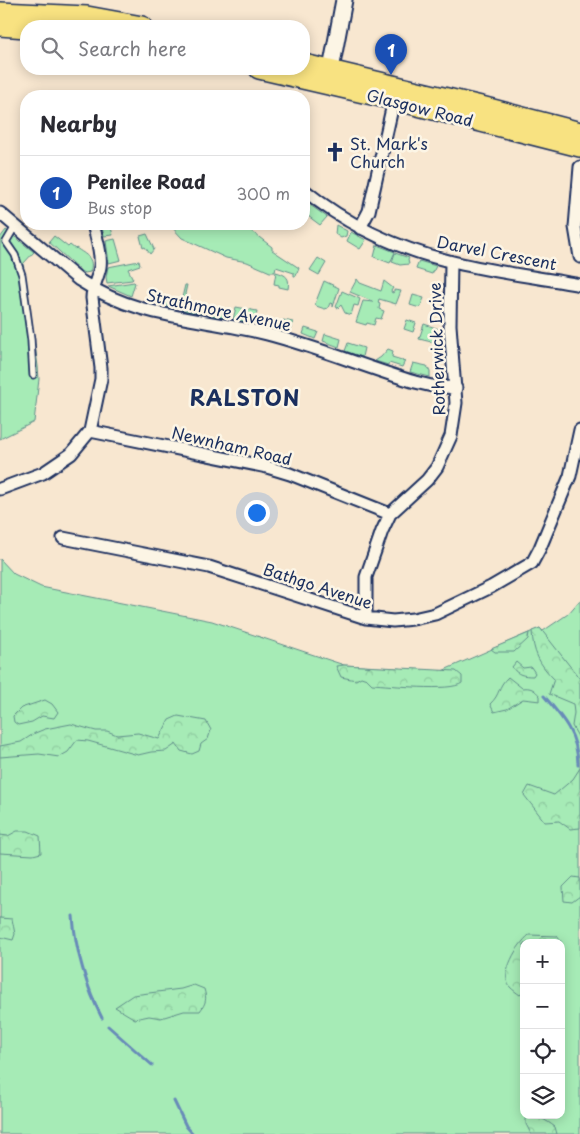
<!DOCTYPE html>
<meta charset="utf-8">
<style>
body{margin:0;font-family:"Playpen Sans",sans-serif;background:#f7f7f7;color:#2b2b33}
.controls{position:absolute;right:15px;bottom:15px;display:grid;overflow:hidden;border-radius:10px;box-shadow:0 2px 12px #0003}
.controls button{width:45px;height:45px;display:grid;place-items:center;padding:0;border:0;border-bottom:1px solid #e1e1e2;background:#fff;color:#2b2b33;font:25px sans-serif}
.you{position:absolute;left:256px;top:512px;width:18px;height:18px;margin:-12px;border:4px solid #fff;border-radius:50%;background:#1a73e8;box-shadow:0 0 0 8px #1a73e833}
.badge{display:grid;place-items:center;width:32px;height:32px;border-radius:50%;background:#1b2f5e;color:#fff;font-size:16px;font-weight:700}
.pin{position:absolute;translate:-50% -41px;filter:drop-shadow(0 1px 2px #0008)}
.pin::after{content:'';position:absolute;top:26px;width:18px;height:15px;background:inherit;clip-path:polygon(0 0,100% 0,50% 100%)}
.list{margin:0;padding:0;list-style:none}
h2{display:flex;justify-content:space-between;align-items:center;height:65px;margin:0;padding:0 20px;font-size:21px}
h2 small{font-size:16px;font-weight:400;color:#7c7c81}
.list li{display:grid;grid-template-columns:32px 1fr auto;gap:15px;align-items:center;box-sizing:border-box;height:75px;padding:0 20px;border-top:1px solid #e1e1e2}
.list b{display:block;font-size:19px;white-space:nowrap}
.list p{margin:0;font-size:16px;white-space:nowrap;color:#7c7c81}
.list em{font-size:16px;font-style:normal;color:#7c7c81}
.icon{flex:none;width:28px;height:28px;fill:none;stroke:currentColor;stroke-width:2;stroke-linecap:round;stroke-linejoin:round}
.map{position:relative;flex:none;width:580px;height:1134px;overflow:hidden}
.search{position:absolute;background:#fff;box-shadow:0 2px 12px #0003;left:20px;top:20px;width:290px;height:55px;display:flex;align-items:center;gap:12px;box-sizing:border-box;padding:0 18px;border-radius:20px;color:#7c7c81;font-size:19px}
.panel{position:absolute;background:#fff;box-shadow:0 2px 12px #0003;left:20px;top:90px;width:290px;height:140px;border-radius:20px}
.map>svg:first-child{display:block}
</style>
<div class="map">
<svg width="580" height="1134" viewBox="0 0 580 1134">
<defs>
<pattern id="forest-crowns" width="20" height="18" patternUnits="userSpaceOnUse" patternTransform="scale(1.25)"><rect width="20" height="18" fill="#a6ebb6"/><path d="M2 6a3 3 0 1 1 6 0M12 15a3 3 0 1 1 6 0" fill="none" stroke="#8eca9f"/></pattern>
</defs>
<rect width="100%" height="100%" fill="#f8e7d0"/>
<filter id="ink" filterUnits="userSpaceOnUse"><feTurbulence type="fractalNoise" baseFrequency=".02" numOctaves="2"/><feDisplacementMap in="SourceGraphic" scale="10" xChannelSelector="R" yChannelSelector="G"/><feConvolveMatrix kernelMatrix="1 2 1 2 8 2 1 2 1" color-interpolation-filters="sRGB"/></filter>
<g filter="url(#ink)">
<path fill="#a6ebb6" stroke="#608d8a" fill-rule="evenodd" d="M 310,205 L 327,217 L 320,225 L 304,213 Z
M 101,224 L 110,224 L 113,235 L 104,236 Z
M 169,224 L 242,224 L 272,247 L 272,250 L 299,268 L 296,276 L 294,276 L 294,273 L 276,267 L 275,272 L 270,272 L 247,262 L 226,258 L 182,238 Z
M 336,225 L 347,231 L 346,236 L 341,238 L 335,234 Z
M 6,230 L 34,252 L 23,264 L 38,366 L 39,379 L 34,422 L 0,439 L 0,238 Z
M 351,232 L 366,240 L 360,249 L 347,241 Z
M 147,234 L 154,249 L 150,254 L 145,247 L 143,248 L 140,236 Z
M 54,236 L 68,247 L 70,245 L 75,249 L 76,248 C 86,255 95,258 90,272 L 85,273 L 82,272 L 49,242 Z
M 115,239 L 121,260 L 109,263 L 106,241 Z
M 377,245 L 395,252 L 390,263 L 374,257 Z
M 395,253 L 409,258 L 408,260 L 409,264 L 400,265 L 392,262 Z
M 318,258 L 326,263 L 319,275 L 310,270 Z
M 139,261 L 140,265 L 128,269 L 133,279 L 132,280 L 107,283 L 106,277 L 108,267 Z
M 419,261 L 436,266 L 432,274 L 416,269 Z
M 276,272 C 287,275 290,278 288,289 L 279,287 L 279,285 L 274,284 Z
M 357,279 L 360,283 L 381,291 L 384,281 L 393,288 L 391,291 L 392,293 L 394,292 L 394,290 L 401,291 L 396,304 L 379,299 L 378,303 L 380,304 L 379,309 L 384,311 L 381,319 L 376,318 L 374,325 L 367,323 L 366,325 L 356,322 L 363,301 L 374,302 L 350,292 Z
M 324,281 L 339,288 L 333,307 L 333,304 L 330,303 L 328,308 L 325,309 L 316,306 L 315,304 Z
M 135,283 L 131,296 L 108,286 L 134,282 Z
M 185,285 L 187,285 L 185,294 L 187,299 L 198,306 L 201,311 L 201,314 L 182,310 L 180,306 Z
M 342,291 L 360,299 L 358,306 L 354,305 L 351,315 L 345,313 L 341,305 L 338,308 L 336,307 Z
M 413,295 L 424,298 L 420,308 L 410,305 Z
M 160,296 L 167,298 L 173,308 L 155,302 L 156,298 Z
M 210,305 L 224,309 L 229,308 L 227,319 L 208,315 Z
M 236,307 L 257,311 L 254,324 L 233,320 Z
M 283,320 L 293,322 L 290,332 L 280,329 Z
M 407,320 L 416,323 L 413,332 L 404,329 Z
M 424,324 L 439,329 L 440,344 L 419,339 Z
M 305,328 L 318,332 L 315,339 L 303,334 Z
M 325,334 L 341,339 L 339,347 L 323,341 Z
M 348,343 L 364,348 L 362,357 L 345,351 Z
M 388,349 L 393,351 L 392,357 L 405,361 L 402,367 L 389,363 L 388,365 L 375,361 L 381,357 Z
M 413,363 L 427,366 L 430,372 L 430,377 L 410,372 Z
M 0,559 L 14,574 L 41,587 L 212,621 L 344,665 L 442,671 L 540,628 L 543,631 L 568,614 L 580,600 L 580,1134 L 0,1134 ZM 524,943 L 561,943 L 561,1115 L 524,1115 Z"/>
<path fill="url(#forest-crowns)" stroke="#608d8a" d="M 540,628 L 580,679 L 580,740 L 572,726 L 574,713 L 573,704 L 549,694 L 554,679 C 539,664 533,652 532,631 Z
M 529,633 L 528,639 L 514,652 L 495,652 L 491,649 Z
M 516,662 L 523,668 L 531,667 L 535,673 L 533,676 C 524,676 517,675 512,667 Z
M 344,665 L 456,671 L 462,676 L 462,683 C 451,692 389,685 372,684 L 367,679 L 361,677 L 356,680 L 341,677 L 336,666 Z
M 508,677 L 522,688 C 531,687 534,689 540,696 L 540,701 L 523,699 L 507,709 L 494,712 L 490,704 C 501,694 497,687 508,677 Z
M 45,700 L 52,704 L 58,712 L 54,718 L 42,716 L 32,722 L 18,725 L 14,722 L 13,716 L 21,708 Z
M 178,716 L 206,721 L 211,730 L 208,739 L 201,744 L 199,751 L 192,754 L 181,751 L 176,744 L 166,751 L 151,752 L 138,755 L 88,741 L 77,740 L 68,752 L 59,757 L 39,754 L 0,757 L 0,746 L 21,742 L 35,733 L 45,729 L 71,724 L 96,731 L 107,731 L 117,735 L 138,733 L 159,739 L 169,720 Z
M 580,768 L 580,828 L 570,829 L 559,821 L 545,822 L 524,795 L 529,786 L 554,795 L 573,779 Z
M 17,831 L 28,831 L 40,836 L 41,853 L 33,855 L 0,853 L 0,835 L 8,836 Z
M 573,877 L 580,878 L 580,896 L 572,902 L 564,901 L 563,887 Z
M 0,918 L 12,919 L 15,934 L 13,940 L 0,937 Z
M 529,935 L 557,936 L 562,943 L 524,943 L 524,992 L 520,995 C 517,993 513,990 510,987 C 499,974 518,944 529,935 Z
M 194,985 L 204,989 C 207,999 206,1003 200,1011 L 184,1011 L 161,1018 L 149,1016 L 135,1019 L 115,1007 L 133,995 L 181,989 Z
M 526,1115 C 537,1115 546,1120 555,1127 L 557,1134 L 531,1134 L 526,1124 Z"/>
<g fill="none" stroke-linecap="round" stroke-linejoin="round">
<path stroke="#678bb8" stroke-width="3" d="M 544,696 C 563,718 578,735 578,765
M 73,916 C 75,949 87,989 102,1018
M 108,1026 L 152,1065
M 174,1101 L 186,1126 L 193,1134"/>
<defs>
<path id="service" d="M 16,225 L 6,242 L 15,255 L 22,275 L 31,340 L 33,375"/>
<path id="minor" d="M 580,167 L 575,227 L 580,257
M 304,190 C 346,224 396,248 449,261 C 492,272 537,277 580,285
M 0,213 L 79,280 C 140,320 200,317 267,334 C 317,347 365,367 415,382 L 432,386 L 456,388
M 360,228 L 369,211 L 395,95
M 90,431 L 267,467 L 290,474 L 390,514
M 0,489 L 43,473 L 71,454 L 90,431 L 101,379 L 101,368 L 92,298 C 92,287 98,278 100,267 C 102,253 96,237 93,224
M 63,538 L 209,567 L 366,618 L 393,621 L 413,619 L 435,614 L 491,587 L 532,563 L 540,548 L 570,476 L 580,430
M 366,618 L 366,577 L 382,531 L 390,514 L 427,480 L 437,467 L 451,436 L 456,403 L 450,325 L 451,262"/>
<path id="tertiary" d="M 329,80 L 344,0"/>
<path id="primary" d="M 0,12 L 87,16 L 142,26
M 0,26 L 26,28
M 304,64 L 481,106 L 580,132
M 259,69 L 394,100 L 580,147"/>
</defs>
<use href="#service" stroke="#1b2f5e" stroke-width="9"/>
<use href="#minor" stroke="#1b2f5e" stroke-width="15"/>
<use href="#tertiary" stroke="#1b2f5e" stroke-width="19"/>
<use href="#primary" stroke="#1b2f5e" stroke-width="22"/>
<use href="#service" stroke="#fcf5e5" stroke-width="5.5"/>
<use href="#minor" stroke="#fcf5e5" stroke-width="11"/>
<use href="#tertiary" stroke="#fcf5e5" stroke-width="15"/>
<use href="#primary" stroke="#f8e281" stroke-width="19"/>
</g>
</g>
<defs>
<symbol id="church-bare" viewBox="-9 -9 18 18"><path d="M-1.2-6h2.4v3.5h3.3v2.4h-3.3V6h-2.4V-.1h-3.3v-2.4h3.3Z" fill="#1b2f5e" stroke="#fcf5e5" stroke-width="2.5" paint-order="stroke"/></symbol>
</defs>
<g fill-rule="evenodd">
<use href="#church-bare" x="321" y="138" width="28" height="28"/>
</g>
<g text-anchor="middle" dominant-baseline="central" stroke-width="5" stroke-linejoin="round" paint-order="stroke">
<g font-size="16" fill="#1b2f5e" stroke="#fcf5e5">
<text transform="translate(420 107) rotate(14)">Glasgow Road</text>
<text transform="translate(497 252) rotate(11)">Darvel Crescent</text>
<text transform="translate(219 309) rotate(12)">Strathmore Avenue</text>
<text transform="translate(436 349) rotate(-92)">Rotherwick Drive</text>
<text transform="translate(232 445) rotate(13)">Newnham Road</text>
<text transform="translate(318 585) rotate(18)">Bathgo Avenue</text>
</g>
<g font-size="16" fill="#1b2f5e" stroke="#fcf5e5" text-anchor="start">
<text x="350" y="143">St. Mark's<tspan x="350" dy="18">Church</tspan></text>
</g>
<g font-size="21" font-weight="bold" letter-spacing="1" fill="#1b2f5e" stroke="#fcf5e5">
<text x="245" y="397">RALSTON</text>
</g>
</g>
</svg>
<div class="controls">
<button>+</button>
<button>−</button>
<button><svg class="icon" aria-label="locate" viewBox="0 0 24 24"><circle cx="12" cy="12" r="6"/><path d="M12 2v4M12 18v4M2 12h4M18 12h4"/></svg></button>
<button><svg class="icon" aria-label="layers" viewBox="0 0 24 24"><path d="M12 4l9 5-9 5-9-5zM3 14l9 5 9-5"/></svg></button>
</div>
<div class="you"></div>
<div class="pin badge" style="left:391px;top:75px;background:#1a4fb4">1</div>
<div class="search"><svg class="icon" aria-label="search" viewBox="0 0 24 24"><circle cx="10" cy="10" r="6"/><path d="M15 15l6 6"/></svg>Search here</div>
<section class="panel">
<h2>Nearby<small></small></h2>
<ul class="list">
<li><span class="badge" style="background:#1a4fb4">1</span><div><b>Penilee Road</b><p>Bus stop</p></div><em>300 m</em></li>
</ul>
</section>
</div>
